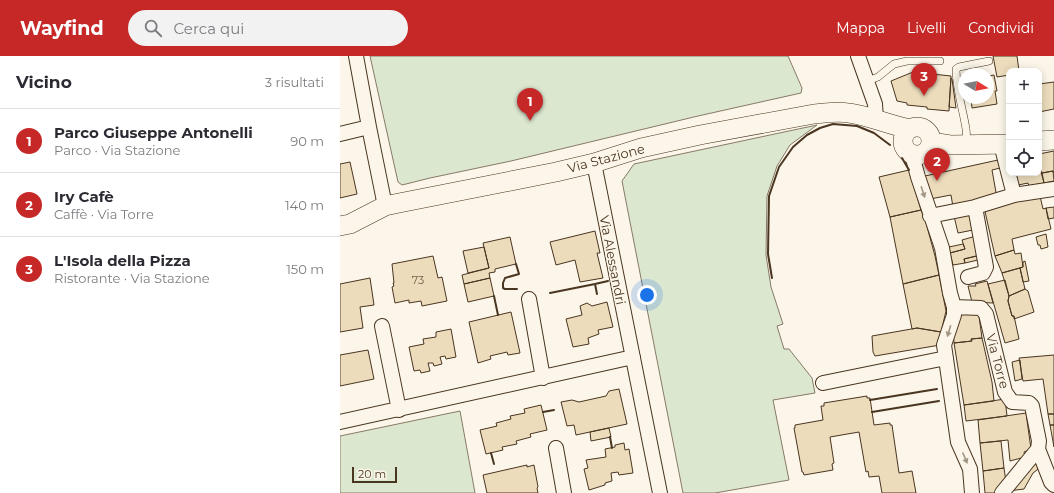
<!DOCTYPE html>
<html lang="it">
<meta charset="utf-8">
<style>
body{margin:0;font-family:Montserrat,sans-serif;background:#f2f2f3;color:#2b2b33}
.controls{position:absolute;right:12px;top:12px;display:grid;overflow:hidden;border-radius:8px;box-shadow:0 2px 10px #0003}
.controls button{width:36px;height:36px;display:grid;place-items:center;padding:0;border:0;border-bottom:1px solid #e1e1e2;background:#fff;color:#2b2b33;font:20px sans-serif}
.compass{position:absolute;left:618px;top:12px;width:36px;height:36px;border-radius:50%;background:#fff;box-shadow:0 2px 10px #0003;rotate:100deg}
.scale{position:absolute;left:12px;bottom:10px;width:45px;box-sizing:border-box;padding-left:4px;border:2px solid #4a3520;border-top:0;font-size:11px;line-height:14px;white-space:nowrap;color:#4a3520;-webkit-text-stroke:3px #fbf6e9;paint-order:stroke}
.you{position:absolute;left:307px;top:239px;width:14px;height:14px;margin:-10px;border:3px solid #fff;border-radius:50%;background:#1a73e8;box-shadow:0 0 0 6px #1a73e833}
.badge{display:grid;place-items:center;width:26px;height:26px;border-radius:50%;background:#c62828;color:#fff;font-size:13px;font-weight:700}
.pin{position:absolute;translate:-50% -33px;filter:drop-shadow(0 1px 2px #0008)}
.pin::after{content:'';position:absolute;top:21px;width:14px;height:12px;background:inherit;clip-path:polygon(0 0,100% 0,50% 100%)}
.list{margin:0;padding:0;list-style:none}
h2{display:flex;justify-content:space-between;align-items:center;height:52px;margin:0;padding:0 16px;font-size:17px}
h2 small{font-size:13px;font-weight:400;color:#7c7c81}
.list li{display:grid;grid-template-columns:26px 1fr auto;gap:12px;align-items:center;box-sizing:border-box;height:64px;padding:0 16px;border-top:1px solid #e1e1e2}
.list b{display:block;font-size:15px;white-space:nowrap}
.list p{margin:0;font-size:13px;white-space:nowrap;color:#7c7c81}
.list em{font-size:13px;font-style:normal;color:#7c7c81}
.icon{flex:none;width:22px;height:22px;fill:none;stroke:currentColor;stroke-width:2;stroke-linecap:round;stroke-linejoin:round}
.map{position:relative;flex:none;width:714px;height:437px;overflow:hidden}
header{display:flex;align-items:center;gap:24px;box-sizing:border-box;height:56px;padding:0 20px;background:#c62828;color:#fff}
header strong{font-size:19px}
nav{display:flex;gap:22px;margin-inline-start:auto;font-size:14px}
.search{width:280px;height:36px;background:#f2f2f3;display:flex;align-items:center;gap:10px;box-sizing:border-box;padding:0 14px;border-radius:22px;color:#7c7c81;font-size:15px}
main{display:flex}
aside{flex:1;background:#fff}
.map>svg:first-child{display:block}
</style>
<header>
<strong>Wayfind</strong>
<div class="search"><svg class="icon" aria-label="search" viewBox="0 0 24 24"><circle cx="10" cy="10" r="6"/><path d="M15 15l6 6"/></svg>Cerca qui</div>
<nav><a>Mappa</a><a>Livelli</a><a>Condividi</a></nav>
</header>
<main>
<aside>
<h2>Vicino<small>3 risultati</small></h2>
<ul class="list">
<li><span class="badge">1</span><div><b>Parco Giuseppe Antonelli</b><p>Parco · Via Stazione</p></div><em>90 m</em></li>
<li><span class="badge">2</span><div><b>Iry Cafè</b><p>Caffè · Via Torre</p></div><em>140 m</em></li>
<li><span class="badge">3</span><div><b>L'Isola della Pizza</b><p>Ristorante · Via Stazione</p></div><em>150 m</em></li>
</ul>
</aside>
<div class="map">
<svg width="714" height="437" viewBox="0 0 714 437">
<rect width="100%" height="100%" fill="#fbf6e9"/>
<path fill="#dce7d0" stroke="#887966" d="M 30,0 L 448,0 L 462,32 L 461,37 L 358,60 L 171,105 L 90,122 L 62,129 L 58,126 Z
M 477,69 L 450,89 L 437,110 L 427,140 L 426,199 L 431,231 L 443,268 L 437,270 L 444,293 L 449,293 L 472,322 L 475,337 L 433,344 L 449,424 L 375,437 L 343,437 L 282,125 L 294,108 Z
M 120,355 L 135,437 L 0,437 L 0,380 Z"/>
<path fill="#ecdcbc" stroke="#4a3520" d="M 653,0 L 677,0 L 679,15 L 669,15 L 669,19 L 657,21 Z
M 573,16 L 611,20 L 609,55 L 587,53 L 587,51 L 567,49 L 567,47 L 557,45 L 551,25 Z
M 654,19 L 657,35 L 655,35 L 657,48 L 632,52 L 631,42 L 648,42 L 648,20 Z
M 611,22 L 612,23 L 616,52 L 609,51 Z
M 714,26 L 714,53 L 699,56 L 699,28 Z
M 714,95 L 714,117 L 713,115 L 702,117 L 700,112 L 699,113 L 699,98 Z
M 658,104 L 660,112 L 652,114 L 657,142 L 613,151 L 611,139 L 590,143 L 585,120 Z
M 10,106 L 17,138 L 0,142 L 0,108 Z
M 700,112 L 704,127 L 689,130 L 688,127 L 678,129 L 676,117 L 699,117 L 699,113 Z
M 569,114 L 581,154 L 550,161 L 539,121 Z
M 713,115 L 714,125 L 704,127 L 702,117 Z
M 700,140 L 703,153 L 706,152 L 711,173 L 672,183 L 674,194 L 655,200 L 644,151 Z
M 714,151 L 714,162 L 708,163 L 706,152 Z
M 581,154 L 586,167 L 595,200 L 599,219 L 563,228 L 550,161 Z
M 629,157 L 633,174 L 618,177 L 614,160 Z
M 255,175 L 260,197 L 257,197 L 263,222 L 240,226 L 235,204 L 216,209 L 210,186 Z
M 706,178 L 708,191 L 701,193 L 700,189 L 698,189 L 696,181 Z
M 636,180 L 640,199 L 624,203 L 625,207 L 613,209 L 610,197 L 625,193 L 622,184 Z
M 170,181 L 176,208 L 155,213 L 155,216 L 149,217 L 150,222 L 124,228 L 122,219 L 149,212 L 143,187 Z
M 623,188 L 625,193 L 610,197 L 609,191 Z
M 144,191 L 149,212 L 128,217 L 123,195 Z
M 674,194 L 675,198 L 681,197 L 683,211 L 662,217 L 655,200 Z
M 93,200 L 98,222 L 102,221 L 107,245 L 82,250 L 81,245 L 69,247 L 69,244 L 55,247 L 52,231 L 54,230 L 53,227 L 54,227 L 52,208 Z
M 637,200 L 638,204 L 625,207 L 624,203 Z
M 685,205 L 689,225 L 683,226 L 680,212 L 683,211 L 683,206 Z
M 680,212 L 685,233 L 669,240 L 662,217 Z
M 599,219 L 606,255 L 601,276 L 577,272 L 572,273 L 563,228 Z
M 30,222 L 34,249 L 20,251 L 23,272 L 0,276 L 0,228 Z
M 150,222 L 154,240 L 128,246 L 124,228 Z
M 665,224 L 669,240 L 668,245 L 672,260 L 674,260 L 679,283 L 665,287 L 648,228 Z
M 647,225 L 653,247 L 632,246 L 628,230 L 636,230 L 635,228 Z
M 685,233 L 688,235 L 694,256 L 674,263 L 674,260 L 672,260 L 668,245 L 669,240 Z
M 267,246 L 273,271 L 258,274 L 259,278 L 248,282 L 249,288 L 233,291 L 226,263 L 242,259 L 240,250 L 247,247 L 252,250 Z
M 638,253 L 642,282 L 631,283 L 632,285 L 614,287 L 613,275 L 615,258 Z
M 171,256 L 180,297 L 168,299 L 167,296 L 150,300 L 151,303 L 138,307 L 129,266 Z
M 577,272 L 601,276 L 600,289 L 535,300 L 533,296 L 532,280 Z
M 111,273 L 116,301 L 106,303 L 105,300 L 100,301 L 102,308 L 94,310 L 93,307 L 88,307 L 90,315 L 81,317 L 80,314 L 74,315 L 69,291 L 84,288 L 83,283 L 96,281 L 96,276 Z
M 642,282 L 652,326 L 654,345 L 624,349 L 614,287 L 632,285 L 631,283 Z
M 28,294 L 34,323 L 0,330 L 0,299 Z
M 714,299 L 714,358 L 708,358 L 703,323 L 683,325 L 679,302 Z
M 680,304 L 682,323 L 675,325 L 672,306 Z
M 279,333 L 287,368 L 236,379 L 234,369 L 227,370 L 221,346 L 232,344 L 239,346 L 266,340 L 269,335 Z
M 527,340 L 527,342 L 530,342 L 534,369 L 550,367 L 550,369 L 552,369 L 559,417 L 572,415 L 576,437 L 542,437 L 539,420 L 529,421 L 528,415 L 526,416 L 519,376 L 490,381 L 494,407 L 492,408 L 493,414 L 464,419 L 463,416 L 462,416 L 454,372 L 455,372 L 455,369 L 483,364 L 481,350 L 484,350 L 484,347 Z
M 665,343 L 667,360 L 626,365 L 624,349 Z
M 201,349 L 207,374 L 190,378 L 191,381 L 176,385 L 177,388 L 162,391 L 163,394 L 146,398 L 140,374 L 157,370 L 156,367 L 171,363 L 170,360 L 185,357 L 184,353 Z
M 686,357 L 691,393 L 684,396 L 685,401 L 670,405 L 668,384 L 640,387 L 638,364 Z
M 708,358 L 714,358 L 714,369 L 710,369 Z
M 710,369 L 714,369 L 714,391 Z
M 269,372 L 271,381 L 251,385 L 250,376 Z
M 661,385 L 664,412 L 643,415 L 640,387 Z
M 284,387 L 285,394 L 289,393 L 293,417 L 279,419 L 278,416 L 271,417 L 272,425 L 265,427 L 265,429 L 249,434 L 244,413 L 248,412 L 246,404 L 266,401 L 265,393 L 275,391 L 275,389 Z
M 699,399 L 702,410 L 693,417 L 684,433 L 668,435 Z
M 187,409 L 187,411 L 194,409 L 198,431 L 197,432 L 198,437 L 147,437 L 143,419 Z
M 664,412 L 666,426 L 658,437 L 645,437 L 643,415 Z"/>
<g fill="none" stroke-linecap="round" stroke-linejoin="round">
<defs>
<path id="lane" d="M 527,25 L 538,21 L 554,8 L 567,5 L 600,5
M 626,89 C 626,84 627,78 626,73 C 623,53 616,33 616,13 L 619,11 L 649,5"/>
<path id="street" d="M 16,0 L 29,71 L 45,150
M 518,0 L 535,48 L 536,64
M 0,78 L 29,71
M 663,88 L 663,96 L 674,139
M 572,99 L 578,121 L 602,192 L 610,237 L 614,251 L 614,259 L 604,289 L 618,386 L 630,413 L 632,437
M 254,107 L 320,437
M 590,160 L 635,151 L 674,139 L 714,133
M 628,221 L 643,217 L 646,211 L 635,151
M 189,243 L 203,322
M 614,251 L 641,252 L 646,258 L 665,336 L 672,346 L 689,347 L 692,350 L 699,385 L 698,393 L 662,437
M 42,270 L 59,354
M 483,327 L 606,302
M 0,366 L 293,301
M 216,392 L 224,437
M 698,393 L 711,426 L 714,429"/>
<path id="secondary" d="M563 85a14 14 0 1 1 28 0a14 14 0 1 1-28 0Z
M 699,85 L 714,84
M 591,86 L 610,89 L 669,88
M 0,170 L 10,168 L 45,150 L 59,147 L 216,116 L 254,107 L 301,92 L 360,79 L 474,58 C 486,57 497,55 509,57 C 530,60 549,69 570,73"/>
</defs>
<use href="#lane" stroke="#4a3520" stroke-width="8"/>
<use href="#street" stroke="#4a3520" stroke-width="16"/>
<use href="#secondary" stroke="#4a3520" stroke-width="20"/>
<use href="#lane" stroke="#fbf6e9" stroke-width="7"/>
<use href="#street" stroke="#fbf6e9" stroke-width="14"/>
<use href="#secondary" stroke="#fbf6e9" stroke-width="19"/>
<path stroke="#4a3520" stroke-width="2" d="M 562,102 L 569,114
M 176,208 L 179,218 L 165,222 L 163,227 L 163,232 L 165,233 L 177,233
M 432,222 L 428,198 L 429,140 L 439,111 L 453,91 L 467,79 L 480,72 L 493,68 L 517,70 L 534,77 L 550,89
M 255,228 L 268,225
M 210,237 L 255,228 L 257,238
M 154,240 L 158,259
M 530,344 L 597,333
M 203,356 L 214,354
M 532,356 L 599,345
M 270,381 L 272,392
M 151,397 L 154,408"/>
</g>
<defs><path id="oneway-solid" d="M-6-.8H1V-3.2L6.5 0L1 3.2V.8H-6Z"/></defs>
<g fill="#a29684">
<use href="#oneway-solid" transform="translate(583 136) rotate(72)"/>
<use href="#oneway-solid" transform="translate(609 275) rotate(107)"/>
<use href="#oneway-solid" transform="translate(625 402) rotate(67)"/>
</g>
<g text-anchor="middle" dominant-baseline="central" stroke-width="3" stroke-linejoin="round" paint-order="stroke">
<g font-size="11" fill="#725f47">
<text x="78" y="224">73</text>
</g>
<g font-size="13" fill="#4a3520" stroke="#fbf6e9">
<text transform="translate(266 102) rotate(-15)">Via Stazione</text>
<text transform="translate(273 204) rotate(79)">Via Alessandri</text>
<text transform="translate(658 305) rotate(75)">Via Torre</text>
</g>
</g>
</svg>
<div class="controls">
<button>+</button>
<button>−</button>
<button><svg class="icon" aria-label="locate" viewBox="0 0 24 24"><circle cx="12" cy="12" r="6"/><path d="M12 2v4M12 18v4M2 12h4M18 12h4"/></svg></button>
</div>
<svg class="compass" viewBox="-18 -18 36 36"><path d="M0-13l5 13h-10z" fill="#e53935"/><path d="M0 13l5-13h-10z" fill="#7c7c81"/></svg>
<div class="scale">20 m</div>
<div class="you"></div>
<div class="pin badge" style="left:190px;top:65px">1</div>
<div class="pin badge" style="left:597px;top:125px">2</div>
<div class="pin badge" style="left:584px;top:40px">3</div>
</div>
</main>
